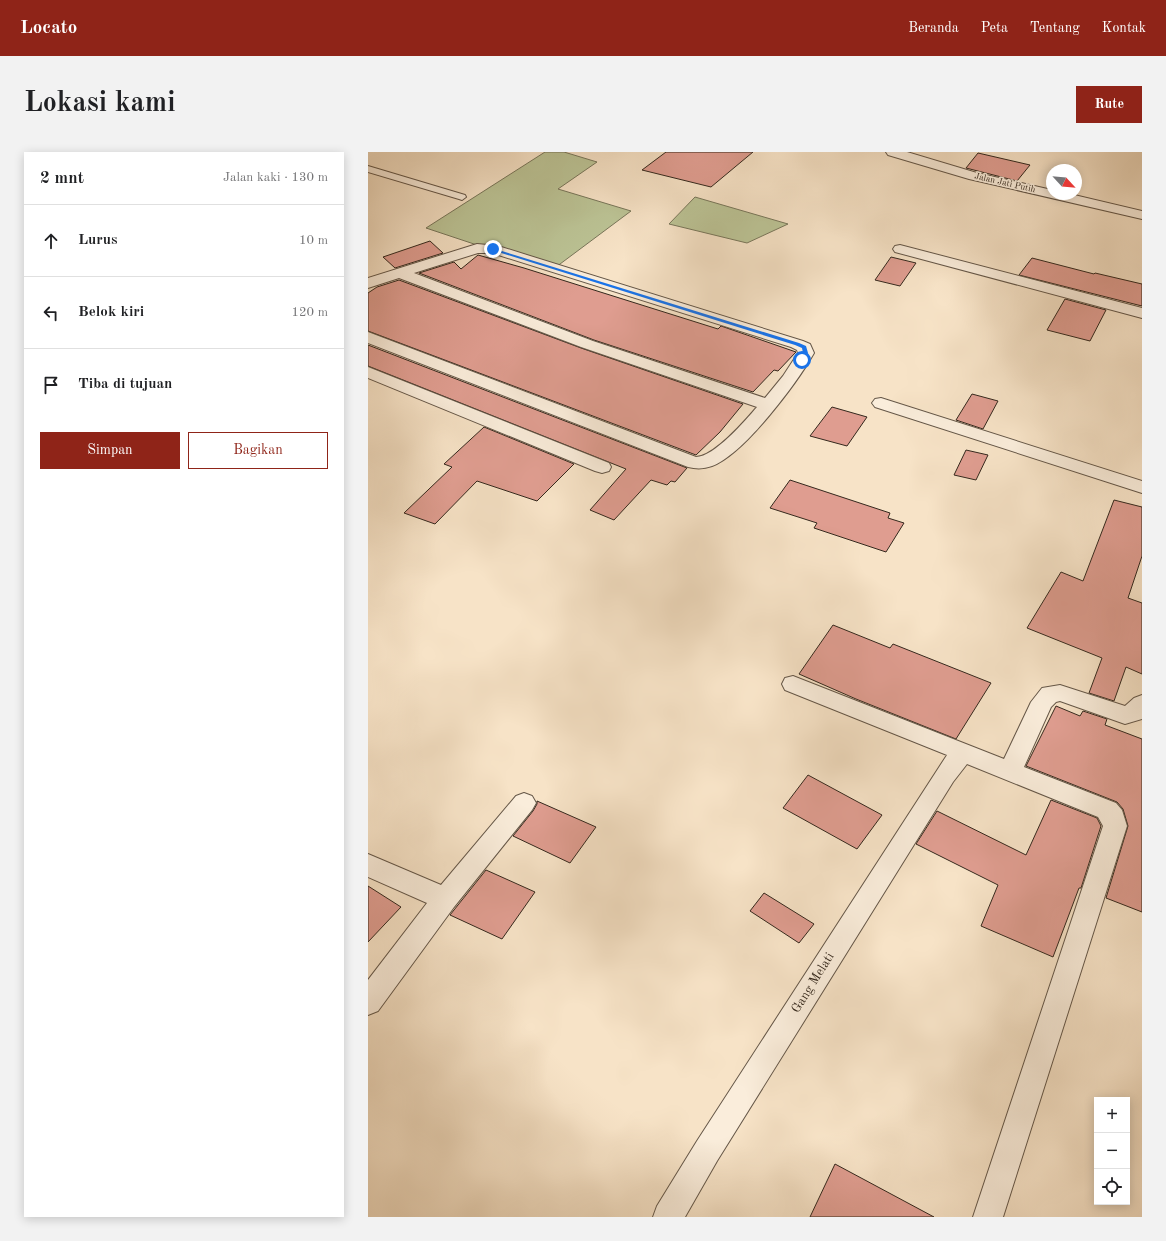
<!DOCTYPE html>
<html lang="id">
<meta charset="utf-8">
<style>
body{margin:0;font-family:"Old Standard TT",serif;background:#f2f2f2;color:#202124}
.controls{position:absolute;right:12px;bottom:12px;display:grid;overflow:hidden;border-radius:0px;box-shadow:0 2px 10px #0003}
.controls button{width:36px;height:36px;display:grid;place-items:center;padding:0;border:0;border-bottom:1px solid #e0e0e0;background:#fff;color:#202124;font:20px sans-serif}
.compass{position:absolute;left:678px;top:12px;width:36px;height:36px;border-radius:50%;background:#fff;box-shadow:0 2px 10px #0003;rotate:116deg}
.stop{position:absolute;width:12px;height:12px;margin:-9px;border:3px solid #1a73e8;border-radius:50%;background:#fff}
.stop.end{background:#1a73e8;border-color:#fff;box-shadow:0 1px 4px #0008}
.list{margin:0;padding:0;list-style:none}
h2{display:flex;justify-content:space-between;align-items:center;height:52px;margin:0;padding:0 16px;font-size:17px}
h2 small{font-size:13px;font-weight:400;color:#757577}
.list li{display:grid;grid-template-columns:26px 1fr auto;gap:12px;align-items:center;box-sizing:border-box;height:72px;padding:0 16px;border-top:1px solid #e0e0e0}
.list b{display:block;font-size:15px;white-space:nowrap}
.list em{font-size:13px;font-style:normal;color:#757577}
.actions{display:flex;gap:8px;padding:12px 16px}
.actions a{flex:1;padding:9px 0;border:1px solid #8f2418;border-radius:0px;text-align:center;font-size:14px;color:#8f2418}
.actions .main{background:#8f2418;color:#fff}
.icon{flex:none;width:22px;height:22px;fill:none;stroke:currentColor;stroke-width:2;stroke-linecap:round;stroke-linejoin:round}
.map{position:relative;flex:none;width:774px;height:1065px;overflow:hidden;border-radius:0px}
header{display:flex;align-items:center;gap:24px;box-sizing:border-box;height:56px;padding:0 20px;background:#8f2418;color:#fff}
header strong{font-size:19px}
nav{display:flex;gap:22px;margin-inline-start:auto;font-size:14px}
.intro{display:flex;align-items:center;justify-content:space-between;box-sizing:border-box;height:96px;padding:0 24px}
h1{margin:0;font-size:28px}
.button{padding:10px 18px;border-radius:0px;background:#8f2418;color:#fff;font-size:14px;font-weight:700}
main{display:flex;gap:24px;padding:0 24px}
aside{flex:1;background:#fff;border-radius:0px;box-shadow:0 2px 10px #0003}
.map>svg:first-child{display:block}
</style>
<header>
<strong>Locato</strong>
<nav><a>Beranda</a><a>Peta</a><a>Tentang</a><a>Kontak</a></nav>
</header>
<div class="intro"><h1>Lokasi kami</h1><a class="button">Rute</a></div>
<main>
<aside>
<h2>2 mnt<small>Jalan kaki · 130 m</small></h2>
<ul class="list">
<li><svg class="icon" aria-label="ahead" viewBox="0 0 24 24"><path d="M12 20V5M6 11l6-6 6 6"/></svg><div><b>Lurus</b></div><em>10 m</em></li>
<li><svg class="icon" aria-label="left" viewBox="0 0 24 24"><path d="M17 20v-9H6M10 6l-5 5 5 5"/></svg><div><b>Belok kiri</b></div><em>120 m</em></li>
<li><svg class="icon" aria-label="arrive" viewBox="0 0 24 24"><path d="M6 21V4h12l-3 4 3 4H6"/></svg><div><b>Tiba di tujuan</b></div></li>
</ul>
<div class="actions"><a class="main">Simpan</a><a>Bagikan</a></div>
</aside>
<div class="map">
<svg width="774" height="1065" viewBox="0 0 774 1065">
<rect width="100%" height="100%" fill="#f7e3c7"/>
<filter id="stains"><feTurbulence type="fractalNoise" baseFrequency=".005" numOctaves="4"/><feColorMatrix values="0 0 0 0 .2 0 0 0 0 .09 0 0 0 0 .02 0 0 0 .5 -.17"/></filter>
<radialGradient id="worn" r=".72"><stop offset=".6" stop-color="#630" stop-opacity="0"/><stop offset="1" stop-color="#630" stop-opacity=".3"/></radialGradient>
<path fill="#bcc496" stroke="#78765a" d="M 177,0 L 196,0 L 229,10 L 190,37 L 263,59 L 184,118 L 58,76 Z
M 327,45 L 420,72 L 379,91 L 301,72 Z"/>
<path fill="#df9d90" stroke="#34281d" d="M 298,0 L 385,0 L 343,35 L 274,18 Z
M 610,1 L 662,13 L 649,29 L 598,16 Z
M 62,89 L 75,101 L 27,116 L 15,105 Z
M 110,103 L 156,116 L 350,177 L 353,174 L 428,200 L 410,219 L 406,218 L 385,240 L 226,188 L 51,121 L 86,110 L 93,117 Z
M 523,105 L 548,111 L 532,134 L 507,128 Z
M 664,106 L 726,122 L 727,121 L 774,132 L 774,154 L 651,123 Z
M 31,128 L 213,196 L 375,252 L 352,280 L 328,303 L 0,179 L 0,141 L 9,135 Z
M 697,147 L 738,158 L 722,189 L 679,178 Z
M 0,193 L 319,316 L 307,330 L 303,329 L 299,333 L 283,328 L 246,368 L 222,358 L 258,317 L 0,214 Z
M 604,242 L 630,249 L 615,277 L 588,268 Z
M 464,255 L 499,265 L 479,294 L 442,284 Z
M 116,275 L 206,312 L 169,349 L 109,329 L 67,372 L 36,361 L 84,315 L 76,312 Z
M 598,298 L 620,303 L 608,328 L 586,323 Z
M 422,328 L 522,361 L 520,366 L 536,371 L 518,400 L 446,376 L 449,371 L 402,356 Z
M 746,348 L 774,355 L 774,404 L 760,446 L 774,451 L 774,522 L 758,515 L 746,549 L 721,541 L 734,506 L 659,476 L 693,420 L 715,429 Z
M 465,473 L 522,496 L 525,492 L 623,531 L 588,587 L 488,547 L 431,522 Z
M 688,554 L 712,564 L 715,559 L 739,567 L 737,573 L 774,587 L 774,760 L 738,746 L 760,674 L 755,657 L 749,650 L 658,614 Z
M 440,623 L 514,663 L 489,697 L 415,656 Z
M 683,648 L 729,666 L 733,674 L 713,736 L 711,736 L 685,805 L 613,774 L 630,733 L 548,692 L 569,659 L 658,703 Z
M 169,649 L 228,675 L 202,711 L 145,684 L 165,659 L 169,652 Z
M 118,718 L 167,740 L 134,787 L 82,763 Z
M 0,734 L 33,755 L 0,790 Z
M 396,741 L 446,772 L 431,791 L 382,759 Z
M 467,1012 L 566,1065 L 442,1065 Z"/>
<g fill="none" stroke-linecap="round" stroke-linejoin="round">
<defs>
<path id="service" d="M 0,14 L 97,43 L 98,45 L 94,48 L 91,47 L 0,20 Z"/>
<path id="minor" d="M 518,0 L 539,0 L 609,21 L 684,38 L 684,42 L 702,42 L 774,59 L 774,67 L 601,27 L 520,3 Z
M 109,92 L 130,94 L 435,189 L 442,192 L 446,201 C 429,231 376,302 344,314 C 336,317 328,317 320,315 L 0,191 L 0,180 L 328,305 C 346,305 377,269 389,255 L 213,195 L 31,126 L 0,136 L 0,126 ZM 110,101 L 124,101 L 423,195 L 429,198 L 430,201 L 415,224 L 397,246 L 225,189 L 46,121 Z
M 532,93 L 774,156 L 774,166 L 527,100 L 525,97 L 527,94 Z
M 0,215 L 241,311 L 243,315 L 241,319 L 234,321 L 227,319 L 0,226 Z
M 513,246 L 774,329 L 774,341 L 507,255 L 504,251 L 507,247 Z
M 425,524 L 636,607 L 663,550 L 674,536 L 692,533 L 757,554 L 766,546 L 774,543 L 774,567 L 757,572 L 692,549 L 688,550 L 683,555 L 656,615 L 748,651 L 754,658 L 759,674 L 635,1065 L 605,1065 L 735,674 L 730,665 L 599,612 L 585,630 L 349,1009 L 317,1065 L 285,1065 L 289,1054 L 329,989 L 579,603 L 417,538 L 414,532 L 417,526 Z
M 156,641 L 164,644 L 168,651 L 164,658 L 86,755 L 10,859 L 0,863 L 0,828 L 59,751 L 0,725 L 0,702 L 73,733 L 148,644 Z"/>
</defs>
<use href="#service" stroke="#655748" stroke-width="2"/>
<use href="#minor" stroke="#655748" stroke-width="2"/>
<use href="#service" fill="#faeddb" fill-rule="evenodd"/>
<use href="#minor" fill="#faeddb" fill-rule="evenodd"/>
</g>
<path fill="#1a73e8" d="M 124,96 L 431,191 L 438,194 L 440,201 L 436,209 L 433,209 L 435,201 L 434,196 L 427,193 L 124,98 Z"/>
<g text-anchor="middle" dominant-baseline="central" stroke-width="3" stroke-linejoin="round" paint-order="stroke">
<g font-size="9" fill="#34281d" stroke="#faeddb">
<text transform="translate(637 31) rotate(13)">Jalan Jati Putih</text>
</g>
<g font-size="13" fill="#34281d" stroke="#faeddb">
<text transform="translate(445 831) rotate(-58)">Gang Melati</text>
</g>
</g>
<rect width="100%" height="100%" filter="url(#stains)"/>
<rect width="100%" height="100%" fill="url(#worn)"/>
</svg>
<div class="controls">
<button>+</button>
<button>−</button>
<button><svg class="icon" aria-label="locate" viewBox="0 0 24 24"><circle cx="12" cy="12" r="6"/><path d="M12 2v4M12 18v4M2 12h4M18 12h4"/></svg></button>
</div>
<svg class="compass" viewBox="-18 -18 36 36"><path d="M0-13l5 13h-10z" fill="#e53935"/><path d="M0 13l5-13h-10z" fill="#757577"/></svg>
<div class="stop" style="left:434px;top:208px"></div>
<div class="stop end" style="left:125px;top:97px"></div>
</div>
</main>
